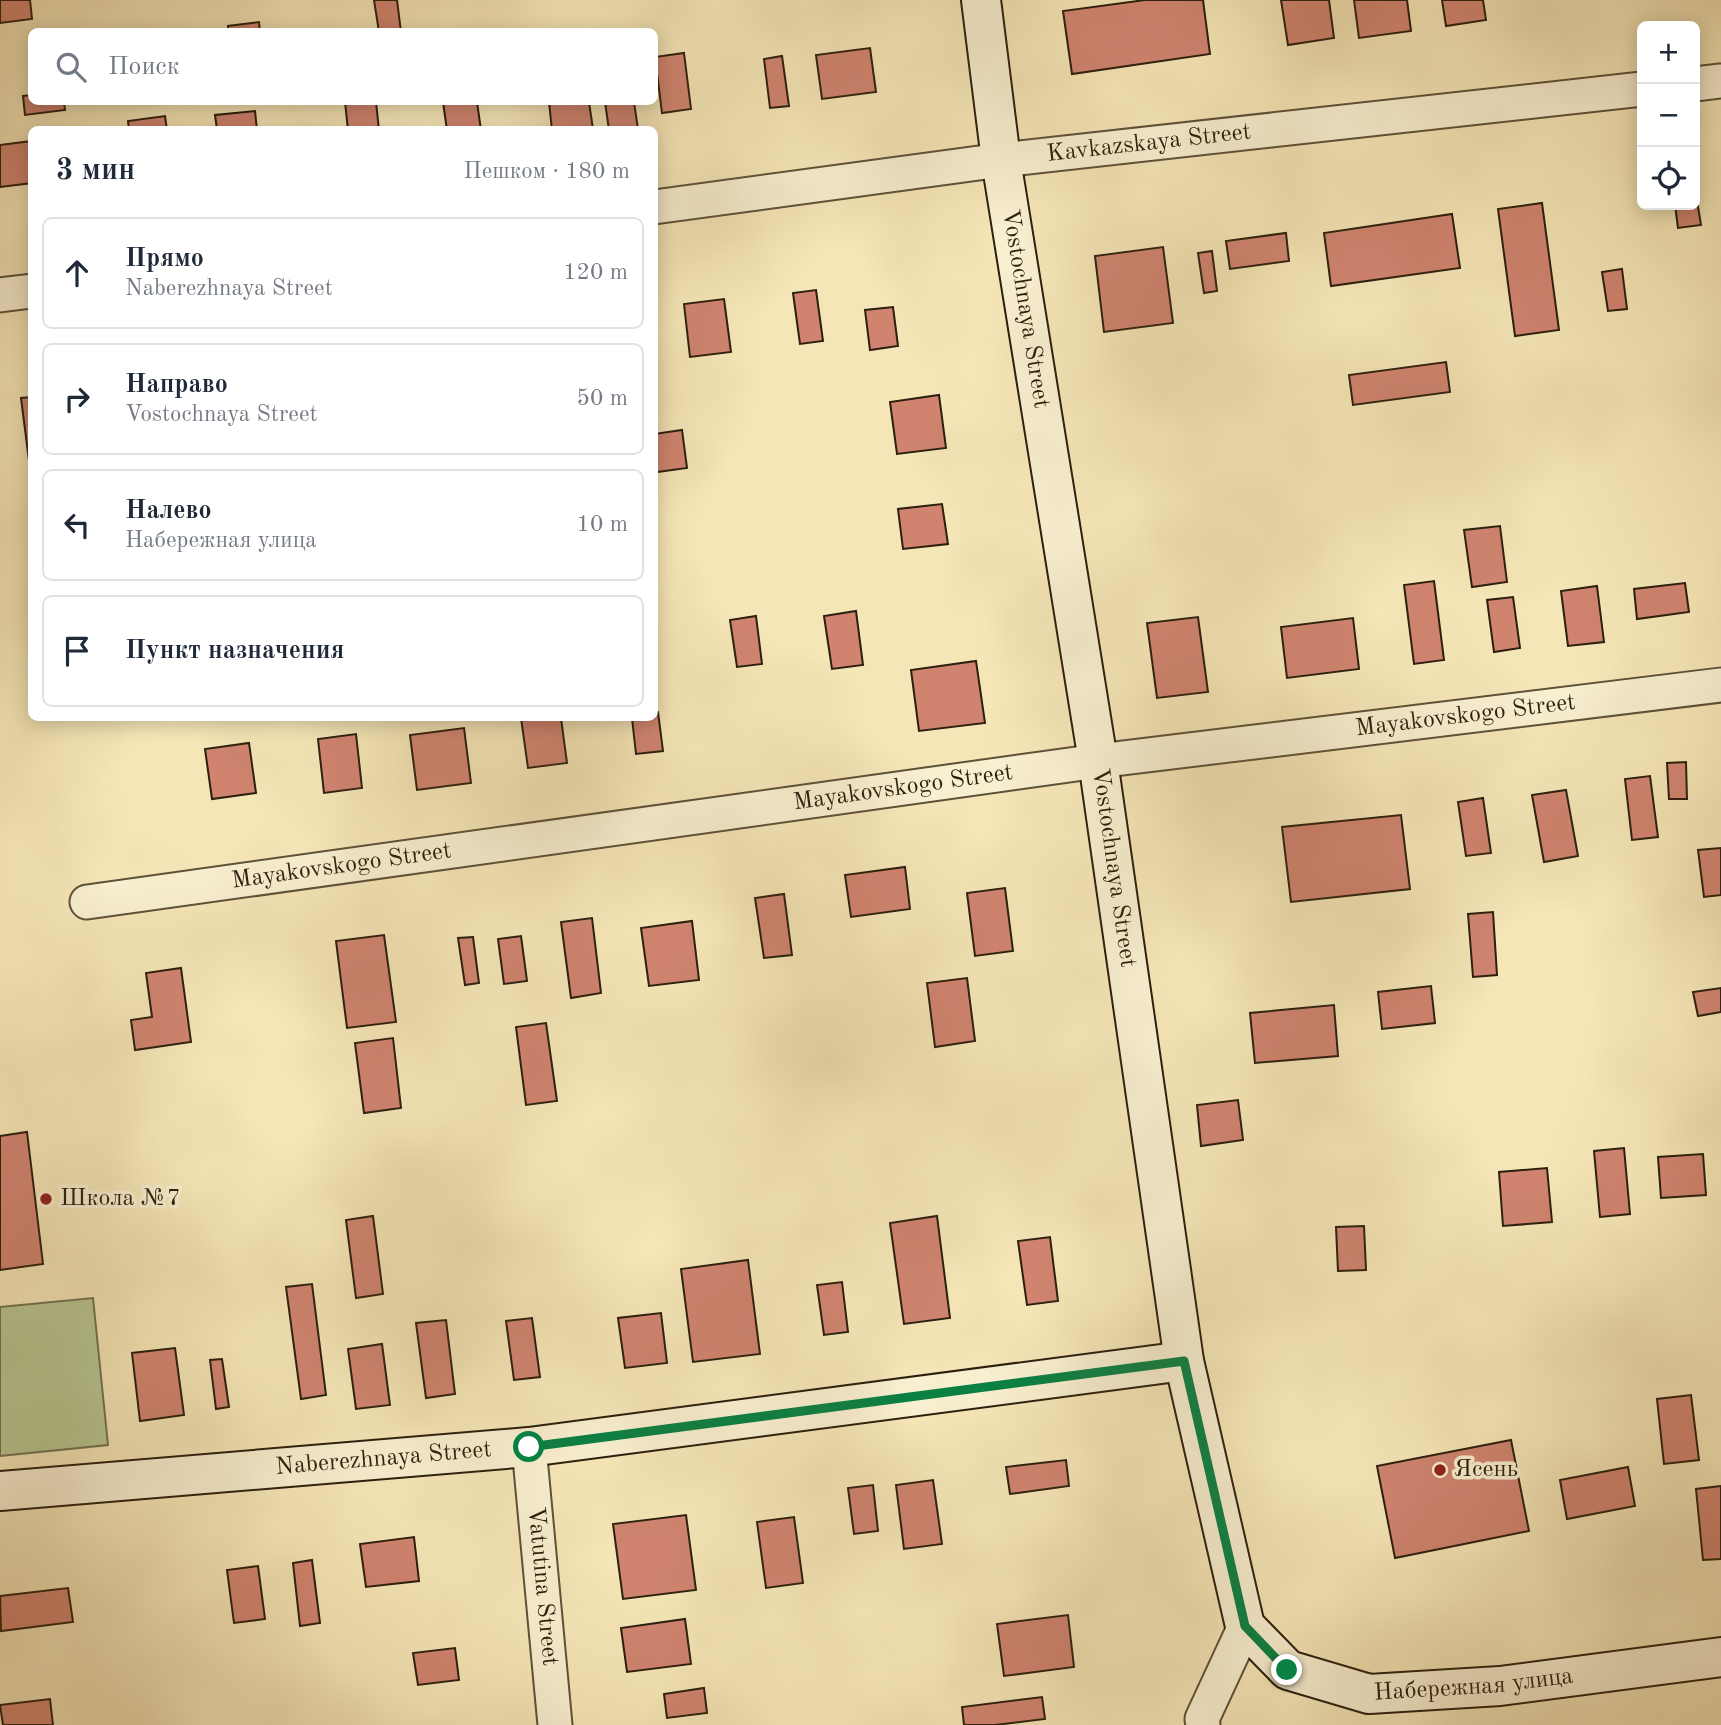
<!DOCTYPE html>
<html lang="ru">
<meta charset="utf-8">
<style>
body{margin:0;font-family:"Old Standard TT",serif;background:#f6f6f7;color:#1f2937}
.controls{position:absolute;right:21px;top:21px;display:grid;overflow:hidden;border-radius:10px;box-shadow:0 4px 18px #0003}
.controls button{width:63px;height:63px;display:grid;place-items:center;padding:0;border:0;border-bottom:2px solid #e0e1e3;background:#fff;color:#1f2937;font:35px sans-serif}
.stop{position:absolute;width:21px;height:21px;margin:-16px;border:5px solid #0b8043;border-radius:50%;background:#fff}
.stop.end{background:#0b8043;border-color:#fff;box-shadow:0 2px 7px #0008}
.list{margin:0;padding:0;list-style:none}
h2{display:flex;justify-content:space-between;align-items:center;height:91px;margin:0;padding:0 28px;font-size:30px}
h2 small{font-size:23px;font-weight:400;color:#747a83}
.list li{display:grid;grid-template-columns:46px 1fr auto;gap:21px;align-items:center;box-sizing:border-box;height:112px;margin:0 14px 14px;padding:0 14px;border:2px solid #e0e1e3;border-radius:10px}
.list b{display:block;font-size:26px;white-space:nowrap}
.list p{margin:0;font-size:23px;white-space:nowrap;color:#747a83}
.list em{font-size:23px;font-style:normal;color:#747a83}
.icon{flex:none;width:38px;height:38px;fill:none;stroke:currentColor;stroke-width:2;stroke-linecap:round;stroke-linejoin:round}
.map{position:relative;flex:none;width:1721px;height:1725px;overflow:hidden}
.search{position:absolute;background:#fff;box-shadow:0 4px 18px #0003;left:28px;top:28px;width:630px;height:77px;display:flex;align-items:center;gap:18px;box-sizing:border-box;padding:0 24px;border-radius:10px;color:#747a83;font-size:26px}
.panel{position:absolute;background:#fff;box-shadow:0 4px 18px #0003;left:28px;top:126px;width:630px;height:595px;border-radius:10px}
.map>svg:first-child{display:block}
</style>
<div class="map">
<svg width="1721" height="1725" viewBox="0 0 1721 1725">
<rect width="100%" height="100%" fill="#f5e6b7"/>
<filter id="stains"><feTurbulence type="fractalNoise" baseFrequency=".00286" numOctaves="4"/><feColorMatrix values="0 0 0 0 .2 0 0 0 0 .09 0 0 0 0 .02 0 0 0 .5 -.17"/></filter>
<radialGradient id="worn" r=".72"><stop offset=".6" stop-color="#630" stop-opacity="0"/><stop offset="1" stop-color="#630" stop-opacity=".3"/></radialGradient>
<path fill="#b7c692" stroke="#727250" stroke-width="2" d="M 93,1298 L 108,1445 L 0,1456 L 0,1307 Z"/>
<path fill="#d08470" stroke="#2c1f0e" stroke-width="2" d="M 0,0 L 30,0 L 32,19 L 0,23 Z
M 374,0 L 397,0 L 401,32 L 379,32 Z
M 1145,0 L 1203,0 L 1210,54 L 1072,74 L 1063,11 Z
M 1281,0 L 1329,0 L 1334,38 L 1288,45 Z
M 1354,0 L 1407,0 L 1411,31 L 1359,38 Z
M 1442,0 L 1483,0 L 1486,20 L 1446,26 Z
M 259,22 L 260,32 L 228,32 L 228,26 Z
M 870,48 L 876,92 L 822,99 L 816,55 Z
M 684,53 L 691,109 L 662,113 L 655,57 Z
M 782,56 L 789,106 L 770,108 L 764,59 Z
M 32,95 L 32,102 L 64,102 L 65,110 L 25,115 L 23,96 Z
M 345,102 L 376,102 L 379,130 L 348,130 Z
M 443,102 L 477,102 L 481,130 L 447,130 Z
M 549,102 L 589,102 L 593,129 L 552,130 Z
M 605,102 L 634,102 L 638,129 L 609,130 Z
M 255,111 L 257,130 L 217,130 L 215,115 Z
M 165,116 L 167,130 L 129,130 L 128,121 Z
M 32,141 L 32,183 L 0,187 L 0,145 Z
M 1695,188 L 1701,225 L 1678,228 L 1675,205 L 1695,205 Z
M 1542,203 L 1559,330 L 1515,336 L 1498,209 Z
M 1452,214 L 1460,268 L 1331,286 L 1324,233 Z
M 1286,233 L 1289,261 L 1230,269 L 1226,241 Z
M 1163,247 L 1173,323 L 1104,332 L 1095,256 Z
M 1212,251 L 1217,291 L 1204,293 L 1198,253 Z
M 1622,269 L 1627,309 L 1608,311 L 1602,272 Z
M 816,290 L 823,341 L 800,344 L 793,293 Z
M 724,299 L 731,352 L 690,357 L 684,304 Z
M 893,307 L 898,346 L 870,350 L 865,310 Z
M 1446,362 L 1450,392 L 1353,405 L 1349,375 Z
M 939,395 L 946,448 L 897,454 L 890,402 Z
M 32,397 L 32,460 L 29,461 L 21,398 Z
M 682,430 L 687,468 L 657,472 L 654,434 Z
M 942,504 L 948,544 L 903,549 L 898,509 Z
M 1500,526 L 1507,582 L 1472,587 L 1464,530 Z
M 1434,581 L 1444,660 L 1414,664 L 1404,585 Z
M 1685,583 L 1689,612 L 1637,619 L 1634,589 Z
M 1597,586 L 1604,642 L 1568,646 L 1561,591 Z
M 1513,597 L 1520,648 L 1494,652 L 1487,600 Z
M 856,611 L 863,665 L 832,669 L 824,616 Z
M 756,616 L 762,664 L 737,667 L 730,620 Z
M 1198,617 L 1208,692 L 1157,698 L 1147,623 Z
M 1353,618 L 1359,669 L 1287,678 L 1281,627 Z
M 976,661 L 985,723 L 919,731 L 911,670 Z
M 654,712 L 658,712 L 663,751 L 636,754 L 632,718 L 654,718 Z
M 521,718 L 561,718 L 567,763 L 528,768 Z
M 464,728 L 471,783 L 417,790 L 410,735 Z
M 356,734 L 362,788 L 324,793 L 318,739 Z
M 249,743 L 256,793 L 212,799 L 205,749 Z
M 1686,762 L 1687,799 L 1669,799 L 1667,763 Z
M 1650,776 L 1658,837 L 1632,840 L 1625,779 Z
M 1566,790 L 1578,856 L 1544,862 L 1532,795 Z
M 1483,798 L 1491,853 L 1466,856 L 1458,802 Z
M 1401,815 L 1410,889 L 1291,902 L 1282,827 Z
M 1721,848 L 1721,895 L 1704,897 L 1698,850 Z
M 905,867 L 910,909 L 851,917 L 845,875 Z
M 1005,888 L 1013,951 L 975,956 L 967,893 Z
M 784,894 L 792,955 L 764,958 L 755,898 Z
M 1493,912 L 1497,975 L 1473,977 L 1468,914 Z
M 592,918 L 601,993 L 571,998 L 561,922 Z
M 692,921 L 699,980 L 649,986 L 641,928 Z
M 384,935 L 396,1022 L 347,1028 L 336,941 Z
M 521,936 L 527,981 L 504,984 L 498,939 Z
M 473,937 L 479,983 L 465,985 L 458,938 Z
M 181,968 L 191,1042 L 135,1050 L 131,1020 L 152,1017 L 146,973 Z
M 967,978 L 975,1041 L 935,1047 L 927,983 Z
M 1431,986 L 1435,1023 L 1382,1029 L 1378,992 Z
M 1721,988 L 1721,1012 L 1698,1016 L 1693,992 Z
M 1334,1005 L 1338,1056 L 1255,1063 L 1250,1013 Z
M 546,1023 L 557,1101 L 526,1105 L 516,1027 Z
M 393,1038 L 401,1108 L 364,1113 L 355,1043 Z
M 1238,1100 L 1243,1140 L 1201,1146 L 1197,1105 Z
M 27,1132 L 43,1264 L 0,1270 L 0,1136 Z
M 1624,1148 L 1630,1214 L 1600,1217 L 1594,1151 Z
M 1703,1154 L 1706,1195 L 1661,1198 L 1658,1157 Z
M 1547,1168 L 1552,1222 L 1503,1226 L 1499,1172 Z
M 373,1216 L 383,1294 L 356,1298 L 346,1220 Z
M 937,1216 L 950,1318 L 904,1324 L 890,1223 Z
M 1364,1226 L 1366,1270 L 1338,1271 L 1336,1227 Z
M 1050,1237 L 1058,1301 L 1027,1305 L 1018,1241 Z
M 748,1260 L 760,1354 L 693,1362 L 681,1269 Z
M 842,1282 L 848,1332 L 824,1335 L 817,1285 Z
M 312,1284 L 326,1395 L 301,1399 L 286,1287 Z
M 661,1313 L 667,1363 L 625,1368 L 618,1318 Z
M 532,1318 L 540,1377 L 514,1380 L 506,1321 Z
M 446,1320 L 455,1394 L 426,1398 L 416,1323 Z
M 382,1344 L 390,1405 L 356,1409 L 348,1349 Z
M 175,1348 L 184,1415 L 140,1421 L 132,1353 Z
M 222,1359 L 229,1407 L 216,1409 L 210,1360 Z
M 1691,1395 L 1699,1460 L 1664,1464 L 1657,1399 Z
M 1511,1440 L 1529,1531 L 1395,1558 L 1377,1466 Z
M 1066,1460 L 1069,1486 L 1010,1494 L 1006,1467 Z
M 1628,1467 L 1635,1506 L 1567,1519 L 1560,1480 Z
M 933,1480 L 942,1544 L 904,1549 L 896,1485 Z
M 873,1485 L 878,1531 L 854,1534 L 848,1488 Z
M 1721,1486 L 1721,1559 L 1703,1560 L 1696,1489 Z
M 686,1515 L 696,1590 L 623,1599 L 613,1524 Z
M 794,1517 L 803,1583 L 766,1588 L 757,1522 Z
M 414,1537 L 419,1581 L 366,1587 L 360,1544 Z
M 312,1560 L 320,1623 L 300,1626 L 293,1563 Z
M 258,1566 L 265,1619 L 234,1623 L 227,1570 Z
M 68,1588 L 73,1622 L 1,1631 L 0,1596 Z
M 1068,1615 L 1074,1667 L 1004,1676 L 997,1624 Z
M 685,1619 L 691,1664 L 627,1672 L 621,1628 Z
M 455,1648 L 459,1680 L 418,1685 L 413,1653 Z
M 704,1688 L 707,1713 L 667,1718 L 664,1694 Z
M 1042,1697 L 1045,1719 L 995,1725 L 964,1725 L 962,1707 Z
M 50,1699 L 53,1725 L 3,1725 L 0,1705 Z"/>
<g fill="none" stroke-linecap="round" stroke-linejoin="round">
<defs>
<g id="street">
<path d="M 1695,84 L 1721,81"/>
<path id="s1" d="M 654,207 L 1001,160 L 1642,89"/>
<path d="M 0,295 L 32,291"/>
<path id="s2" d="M 87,902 L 1098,761 L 1721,685"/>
<path id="s3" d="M 529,1447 L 555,1725"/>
<path d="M 1203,1725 L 1202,1719 L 1245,1626"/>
</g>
<g id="secondary">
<path id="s4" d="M 981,0 L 1001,160 L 1098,761 L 1184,1361 L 1245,1626 L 1288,1670 L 1369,1694 L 1500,1686 L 1721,1657"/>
<path id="s5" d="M 0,1491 L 529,1447 L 1184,1361"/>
</g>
</defs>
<use href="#street" stroke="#5e5138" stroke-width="37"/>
<use href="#secondary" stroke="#2c1f0e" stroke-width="42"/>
<use href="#street" stroke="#f8efd0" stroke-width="33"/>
<use href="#secondary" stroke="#f8efd0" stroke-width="38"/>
</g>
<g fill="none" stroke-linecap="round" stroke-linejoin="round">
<path stroke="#0b8043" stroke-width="9" d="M 529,1447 L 1184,1361 L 1245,1626 L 1287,1670"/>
</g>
<g fill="#8f2418" stroke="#f8efd0" stroke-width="2.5">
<circle cx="46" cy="1199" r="7"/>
<circle cx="1440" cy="1470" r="7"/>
</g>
<g text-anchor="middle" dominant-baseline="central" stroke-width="7" stroke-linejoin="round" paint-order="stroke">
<g font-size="24" fill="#2c1f0e" stroke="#f8efd0">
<text stroke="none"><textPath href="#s1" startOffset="499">Kavkazskaya Street</textPath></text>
<text stroke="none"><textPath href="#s4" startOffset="312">Vostochnaya Street</textPath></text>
<text stroke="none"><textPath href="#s2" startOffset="1391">Mayakovskogo Street</textPath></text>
<text stroke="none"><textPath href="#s2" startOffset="824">Mayakovskogo Street</textPath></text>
<text stroke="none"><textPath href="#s2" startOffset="257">Mayakovskogo Street</textPath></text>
<text stroke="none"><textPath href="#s4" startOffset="878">Vostochnaya Street</textPath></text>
<text stroke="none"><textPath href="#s5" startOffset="385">Naberezhnaya Street</textPath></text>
<text stroke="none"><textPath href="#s3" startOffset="140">Vatutina Street</textPath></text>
<text stroke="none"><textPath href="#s4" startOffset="1899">Набережная улица</textPath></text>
</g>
<g font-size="24" fill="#2c1f0e" stroke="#f8efd0" text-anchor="start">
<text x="60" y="1199">Школа №7</text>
<text x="1454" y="1470">Ясень</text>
</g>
</g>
<rect width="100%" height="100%" filter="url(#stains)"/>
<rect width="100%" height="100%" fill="url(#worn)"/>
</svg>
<div class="controls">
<button>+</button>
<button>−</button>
<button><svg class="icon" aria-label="locate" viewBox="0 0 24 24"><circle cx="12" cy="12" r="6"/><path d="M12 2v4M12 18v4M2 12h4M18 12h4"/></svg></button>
</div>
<div class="stop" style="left:529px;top:1447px"></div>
<div class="stop end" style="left:1287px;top:1670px"></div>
<div class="search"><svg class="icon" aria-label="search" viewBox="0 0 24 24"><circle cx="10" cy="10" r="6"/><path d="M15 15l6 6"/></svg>Поиск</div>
<section class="panel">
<h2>3 мин<small>Пешком · 180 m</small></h2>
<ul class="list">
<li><svg class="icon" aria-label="ahead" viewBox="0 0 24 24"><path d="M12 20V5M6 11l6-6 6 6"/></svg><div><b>Прямо</b><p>Naberezhnaya Street</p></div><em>120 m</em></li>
<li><svg class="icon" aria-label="right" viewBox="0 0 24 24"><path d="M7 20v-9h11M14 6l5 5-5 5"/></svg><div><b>Направо</b><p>Vostochnaya Street</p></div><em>50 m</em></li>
<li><svg class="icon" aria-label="left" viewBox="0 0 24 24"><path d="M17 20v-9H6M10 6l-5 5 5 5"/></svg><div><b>Налево</b><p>Набережная улица</p></div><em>10 m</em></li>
<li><svg class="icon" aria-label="arrive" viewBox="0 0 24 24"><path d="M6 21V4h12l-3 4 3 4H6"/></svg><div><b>Пункт назначения</b></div></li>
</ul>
</section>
</div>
